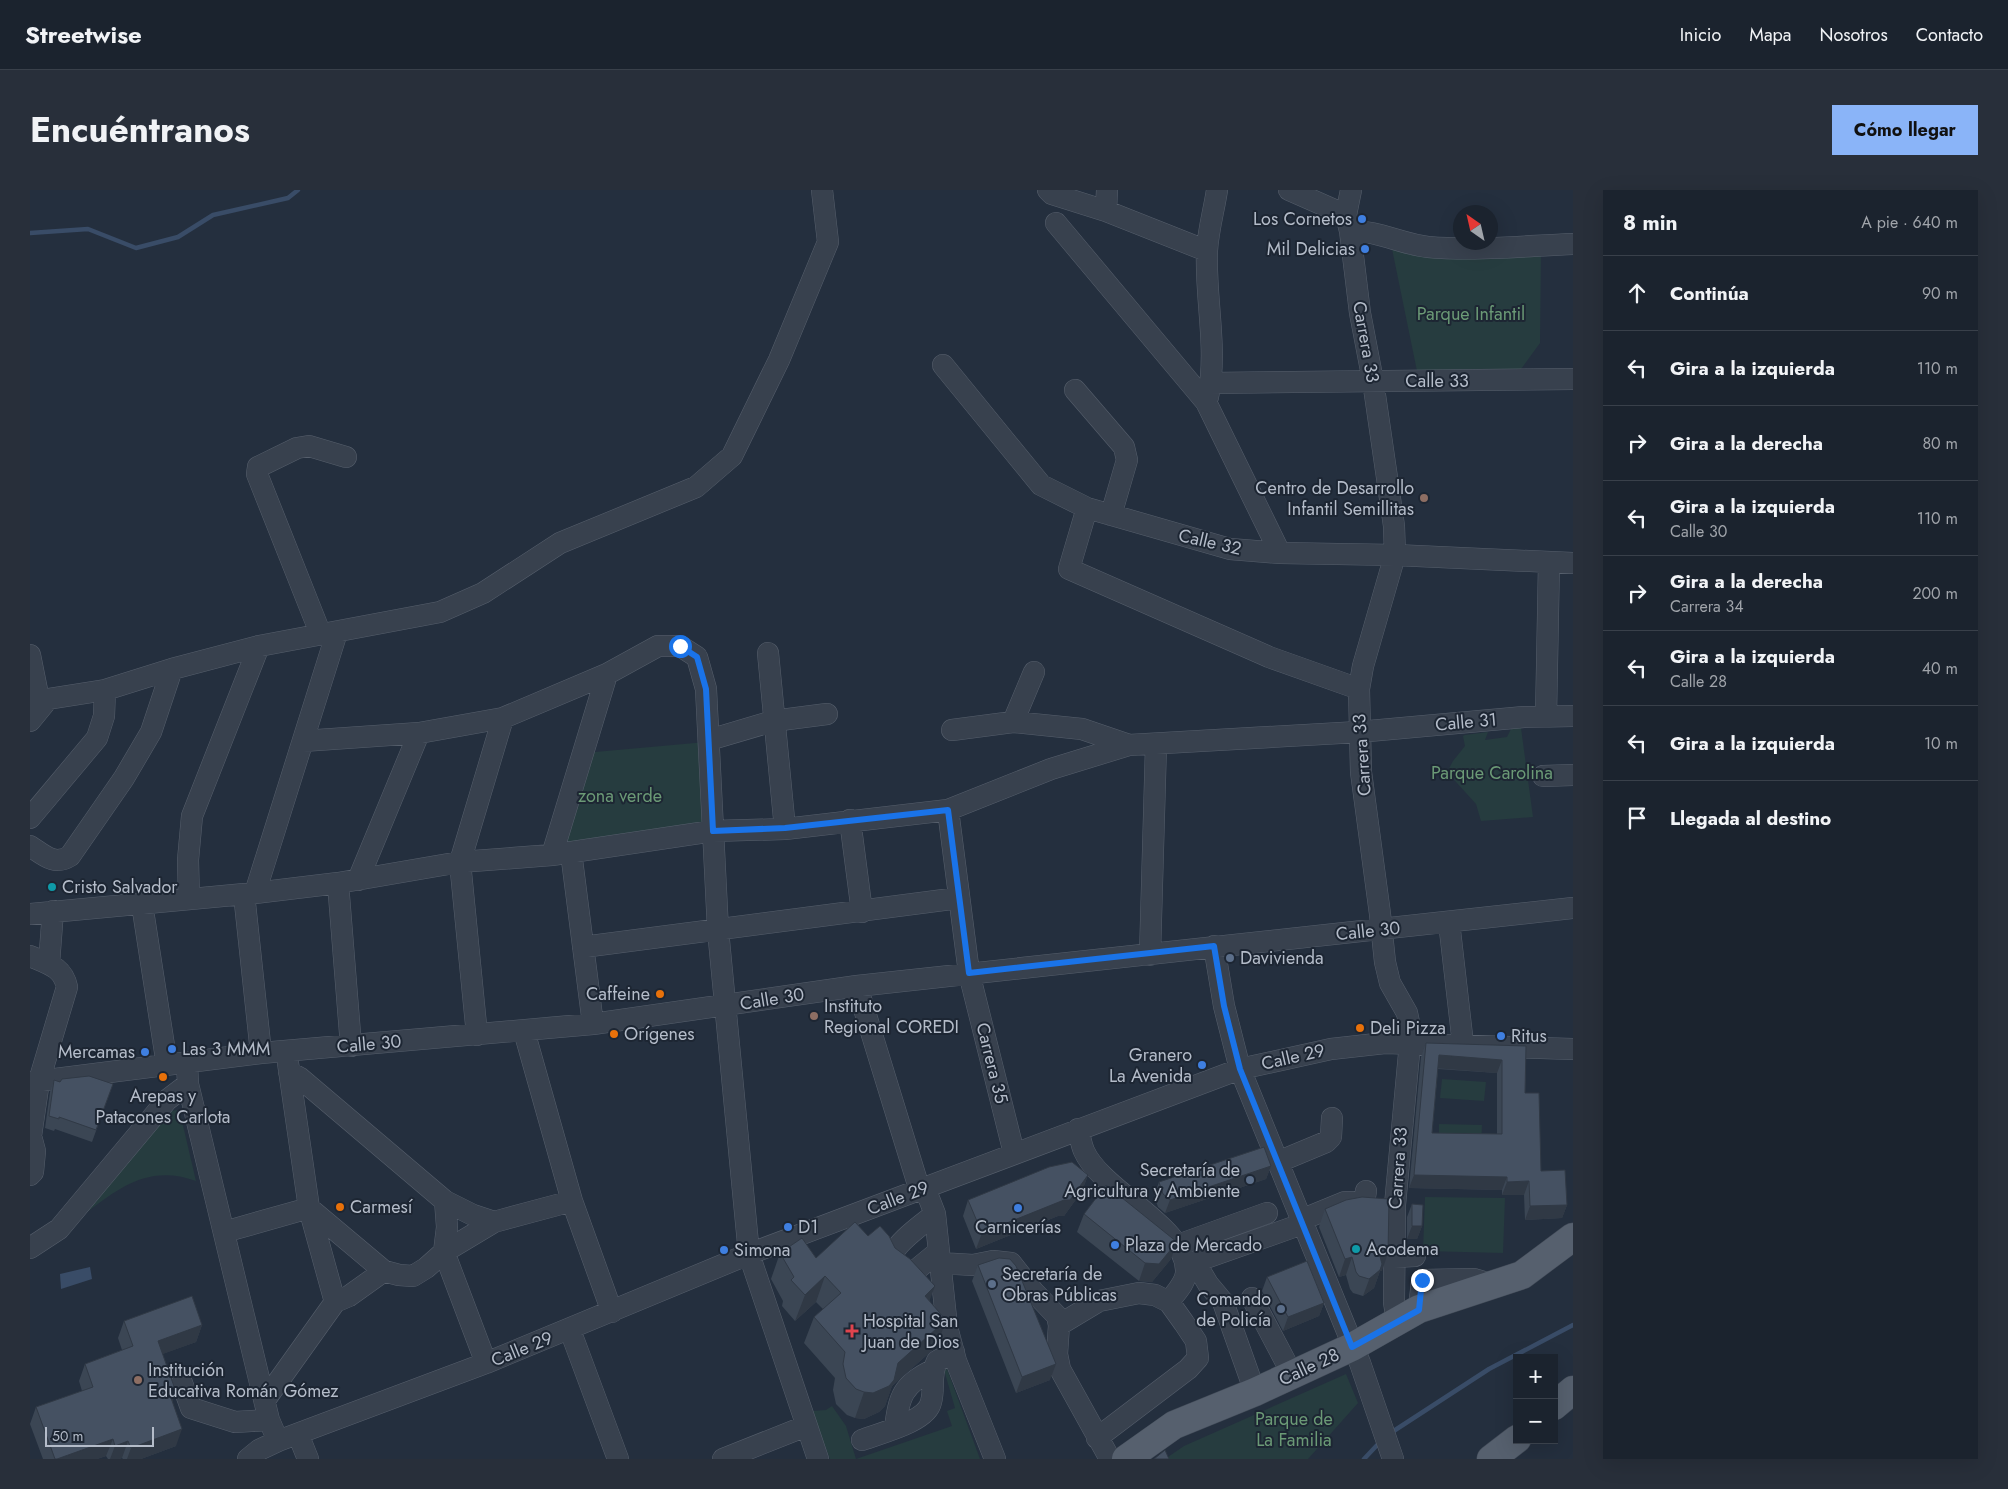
<!DOCTYPE html>
<html lang="es">
<meta charset="utf-8">
<style>
body{margin:0;font-family:Jost,sans-serif;background:#282f3a;color:#f1f3f6}
.controls{position:absolute;right:15px;bottom:15px;display:grid;overflow:hidden;border-radius:0px;box-shadow:0 5px 20px #0002}
.controls button{width:45px;height:45px;display:grid;place-items:center;padding:0;border:0;border-bottom:1px solid #39404a;background:#1b232e;color:#f1f3f6;font:25px sans-serif}
.compass{position:absolute;left:1423px;top:15px;width:45px;height:45px;border-radius:50%;background:#1b232e;box-shadow:0 5px 20px #0002;rotate:326deg}
.scale{position:absolute;left:15px;bottom:12px;width:109px;box-sizing:border-box;padding-left:5px;border:2px solid #b4bcc9;border-top:0;font-size:14px;line-height:18px;white-space:nowrap;color:#b4bcc9;-webkit-text-stroke:4px #1d2633;paint-order:stroke}
.stop{position:absolute;width:15px;height:15px;margin:-11px;border:4px solid #1a73e8;border-radius:50%;background:#fff}
.stop.end{background:#1a73e8;border-color:#fff;box-shadow:0 1px 5px #0008}
.list{margin:0;padding:0;list-style:none}
h2{display:flex;justify-content:space-between;align-items:center;height:65px;margin:0;padding:0 20px;font-size:21px}
h2 small{font-size:16px;font-weight:400;color:#a0a4aa}
.list li{display:grid;grid-template-columns:32px 1fr auto;gap:15px;align-items:center;box-sizing:border-box;height:75px;padding:0 20px;border-top:1px solid #39404a}
.list b{display:block;font-size:19px;white-space:nowrap}
.list p{margin:0;font-size:16px;white-space:nowrap;color:#a0a4aa}
.list em{font-size:16px;font-style:normal;color:#a0a4aa}
.icon{flex:none;width:28px;height:28px;fill:none;stroke:currentColor;stroke-width:2;stroke-linecap:round;stroke-linejoin:round}
.map{position:relative;flex:none;width:1543px;height:1269px;overflow:hidden;border-radius:0px}
header{display:flex;align-items:center;gap:30px;box-sizing:border-box;height:70px;padding:0 25px;background:#1b232e;border-bottom:1px solid #39404a}
header strong{font-size:24px}
nav{display:flex;gap:28px;margin-inline-start:auto;font-size:18px}
.intro{display:flex;align-items:center;justify-content:space-between;box-sizing:border-box;height:120px;padding:0 30px}
h1{margin:0;font-size:35px}
.button{padding:12px 22px;border-radius:0px;background:#8ab4f8;color:#111;font-size:18px;font-weight:700}
main{display:flex;gap:30px;padding:0 30px}
aside{flex:1;background:#1b232e;border-radius:0px;box-shadow:0 5px 20px #0002}
.map>svg:first-child{display:block}
</style>
<header>
<strong>Streetwise</strong>
<nav><a>Inicio</a><a>Mapa</a><a>Nosotros</a><a>Contacto</a></nav>
</header>
<div class="intro"><h1>Encuéntranos</h1><a class="button">Cómo llegar</a></div>
<main>
<div class="map">
<svg width="1543" height="1269" viewBox="0 0 1543 1269">
<rect width="100%" height="100%" fill="#242f3e"/>
<path fill="#263c3f" d="M 1361,54 L 1511,65 L 1510,153 L 1486,186 L 1388,186 Z
M 1491,538 L 1503,627 L 1451,631 L 1446,614 L 1417,582 L 1423,571 L 1435,556 L 1433,546 L 1435,545 L 1458,542 L 1455,550 L 1477,547 L 1481,539 Z
M 676,552 L 681,638 L 525,662 L 554,563 Z
M 1412,889 L 1456,892 L 1454,911 L 1410,908 Z
M 147,920 L 151,927 L 166,991 C 118,974 89,998 52,1026 L 141,921 Z
M 1409,934 L 1452,935 L 1451,956 L 1409,955 Z
M 1395,1007 L 1475,1008 L 1473,1063 L 1393,1061 Z
M 917,1179 L 950,1269 L 800,1269 L 782,1221 L 796,1220 L 802,1216 L 816,1236 L 826,1269 L 922,1236 L 917,1221 L 925,1218 L 914,1180 Z
M 1316,1184 L 1328,1213 L 1278,1269 L 1135,1269 L 1154,1256 Z"/>
<path fill="#394c67" d="M 60,1077 L 62,1089 L 31,1099 L 30,1084 Z"/>
<g fill="none" stroke-linecap="round" stroke-linejoin="round">
<path stroke="#394c67" stroke-width="4.5" d="M 0,43 L 58,39 L 106,58 L 148,47 L 183,25 L 258,8 L 268,0
M 1359,1244 L 1459,1179 L 1543,1135
M 1334,1269 L 1350,1252"/>
<defs>
<path id="minor" d="M 1018,0 L 1022,4 L 1076,21
M 1077,0 L 1076,21 L 1177,61
M 1259,0 L 1316,25
M 1321,0 L 1316,25 L 1320,41 L 1330,123 L 1343,191 L 1364,336 L 1365,365 L 1333,476 L 1329,499 L 1331,582 L 1350,724 L 1355,772 L 1360,793 L 1377,823 L 1381,842 L 1365,1015 L 1364,1112 L 1367,1132
M 1026,33 L 1176,212 L 1250,363
M 1320,41 C 1347,40 1371,54 1398,57 C 1446,61 1495,56 1543,54
M 913,175 L 1011,295 L 1057,318 L 1200,359 L 1250,363 L 1365,365 L 1543,373
M 1180,193 L 1543,189
M 1045,200 L 1094,257 L 1097,270 L 1081,325
M 1178,207 C 1188,159 1175,109 1177,61 C 1178,41 1184,20 1187,0
M 1057,318 L 1039,379 L 1239,467 L 1329,499
M 291,445 L 227,284 L 228,277 L 267,258 L 279,256 L 316,267
M 738,463 L 755,639
M 0,465 L 8,505
M 0,504 L 18,509 L 75,500 L 142,479 L 229,456 L 410,422 L 453,403 L 530,353 L 666,297 L 702,266 L 749,170 L 798,52 L 792,0
M 1516,527 L 1519,372
M 0,531 L 18,509
M 983,532 L 1004,482
M 922,540 L 983,532 L 1052,539 L 1099,555
M 679,550 L 743,531 L 797,524
M 273,551 L 389,543 L 473,528 L 577,484 L 628,456 L 650,456 L 667,467 L 676,499 L 688,740 L 719,1064 L 788,1269
M 1513,586 L 1543,585
M 918,620 L 939,783 L 984,963
M 0,628 L 67,548 L 74,526 L 75,500
M 820,630 L 832,722
M 0,656 C 14,665 24,676 40,666 L 94,588 L 121,542 L 142,479
M 541,662 L 563,834
M 522,665 L 577,484
M 328,690 L 389,543
M 308,693 L 321,856
M 225,703 L 307,442
M 214,704 L 231,863
M 159,709 L 158,670 L 162,626 L 229,456
M 112,714 L 137,875
M 0,724 L 225,703 L 308,693 L 430,672 L 522,665 L 683,641 L 755,639 L 918,620 L 1021,579 L 1099,555 L 1328,542 L 1494,527 L 1543,526
M 1419,732 L 1433,854
M 1184,756 L 1194,816 L 1210,879 L 1330,1173 L 1363,1269
M 553,757 L 929,708
M 1120,765 L 1126,555
M 0,766 C 18,774 33,777 37,797 L 9,891 L 1,946 L 5,961 L 3,982 L 0,985
M 19,774 L 23,721
M 827,796 L 890,1001 L 898,1006 L 905,1024 L 917,1137 L 926,1171 L 965,1269
M 494,841 L 542,1011 L 582,1122
M 447,845 L 430,672 L 473,528
M 258,873 L 279,1018 L 305,1112 L 319,1106 L 354,1081
M 157,874 L 158,894 L 239,1230 L 248,1251
M 259,882 L 270,888 L 415,1011 L 443,1025 L 464,1032 L 542,1011
M 0,892 L 231,863 L 563,834 L 827,796 L 1543,718
M 1048,939 C 1050,946 1051,954 1054,961 C 1072,1002 1159,1037 1156,1083 C 1155,1094 1145,1103 1139,1112
M 1248,972 L 1296,952 L 1301,947 L 1302,928
M 415,1011 L 417,1037 L 414,1062 L 456,1173
M 1334,1012 L 1336,1001
M 905,1024 C 894,1033 862,1055 862,1069 C 862,1076 869,1080 874,1083 L 886,1080 L 908,1062
M 1271,1030 L 1315,1012 L 1322,1012
M 194,1042 L 279,1018 L 354,1081 L 369,1085 L 383,1086 L 396,1078 L 414,1062 L 464,1032
M 1148,1055 L 1237,1023
M 0,1058 L 29,1039 L 137,910 L 158,894
M 1364,1067 L 1385,1066
M 1165,1072 L 1178,1094 L 1193,1112 L 1225,1202
M 910,1073 L 943,1075 L 963,1071 L 981,1073 L 1003,1101 L 1027,1126 L 1029,1135 L 1027,1164 L 1030,1179 L 1080,1269
M 1156,1075 L 1272,1034
M 1222,1108 L 1262,1184
M 1389,1119 L 1392,1090 L 1444,1089 L 1464,1095
M 1029,1135 L 1069,1111 L 1109,1103 L 1125,1105 L 1139,1112 L 1154,1133 L 1166,1151 L 1168,1168 L 1158,1179 L 1067,1248
M 540,1140 L 588,1269
M 152,1193 L 161,1218 L 205,1232 L 239,1230
M 235,1210 L 305,1112
M 865,1238 C 869,1206 873,1194 903,1180
M 268,1244 L 278,1269
M 832,1250 C 850,1243 897,1232 901,1212 C 905,1198 900,1185 907,1171 L 924,1162
M 218,1269 L 229,1260 L 248,1251 L 456,1173 L 719,1064 L 1210,879 L 1301,859 L 1355,853 L 1543,859
M 693,1269 L 776,1236"/>
<path id="major" d="M 1524,1216 L 1543,1200
M 1096,1269 L 1144,1235 L 1225,1202 L 1322,1157 L 1389,1119 L 1492,1085 L 1543,1047
M 1461,1269 L 1487,1249"/>
</defs>
<use href="#minor" stroke="#565f6c" stroke-width="22"/>
<use href="#major" stroke="#414a57" stroke-width="29"/>
<use href="#minor" stroke="#38414e" stroke-width="21"/>
<use href="#major" stroke="#56606e" stroke-width="28"/>
</g>
<path fill="#3b4654" fill-rule="evenodd" d="M 1396,853 L 1496,856 L 1495,903 L 1511,981 L 1537,1015 L 1532,1028 L 1495,1030 L 1494,1005 L 1472,1005 L 1472,1000 L 1379,998 L 1391,867 ZM 1408,879 L 1467,883 L 1467,944 L 1402,943 Z
M 24,890 L 30,892 L 83,894 L 62,952 L 25,939 L 24,941 L 15,938 L 20,902 Z
M 1241,976 L 1236,989 L 1135,1023 L 1128,1017 L 1124,1006 L 1129,992 Z
M 1058,985 L 1052,1001 L 1034,1026 L 1028,1026 L 946,1059 L 933,1026 L 938,1010 Z
M 1382,1014 L 1392,1036 L 1387,1049 L 1377,1049 L 1377,1027 Z
M 1295,1019 L 1352,1081 L 1350,1081 L 1344,1098 L 1333,1106 L 1323,1103 L 1320,1099 L 1316,1085 L 1309,1087 L 1289,1037 Z
M 1054,1024 L 1147,1052 L 1141,1069 L 1122,1092 L 1109,1091 L 1047,1042 Z
M 838,1046 L 865,1058 L 900,1111 L 907,1156 L 862,1196 L 855,1216 L 849,1222 L 834,1229 L 825,1228 L 817,1225 L 806,1214 L 803,1200 L 805,1188 L 774,1153 L 784,1127 L 793,1119 L 786,1112 L 765,1131 L 752,1116 L 753,1111 L 741,1089 L 750,1063 L 786,1068 Z
M 948,1075 L 1020,1190 L 986,1203 L 942,1091 Z
M 1237,1087 L 1294,1113 L 1289,1126 L 1253,1141 L 1232,1101 Z
M 94,1131 L 172,1135 L 166,1152 L 132,1164 L 143,1212 L 146,1256 L 111,1269 L 93,1269 L 92,1268 L 89,1269 L 78,1269 L 76,1266 L 67,1269 L 13,1269 L 0,1234 L 6,1217 L 52,1201 L 49,1191 L 55,1174 L 92,1160 L 88,1148 Z"/>
<path fill="#303945" d="M 1409,865 L 1472,870 L 1467,883 L 1404,878 Z
M 1241,976 L 1236,989 L 1135,1023 L 1140,1010 Z
M 1058,985 L 1052,1001 L 1034,1026 L 1028,1026 L 946,1059 L 952,1043 Z
M 1384,985 L 1477,987 L 1472,1000 L 1379,998 Z
M 1499,991 L 1494,1005 L 1472,1005 L 1477,992 Z
M 1537,1015 L 1532,1028 L 1495,1030 L 1500,1016 Z
M 1382,1036 L 1392,1036 L 1387,1049 L 1377,1049 Z
M 1147,1052 L 1141,1069 L 1122,1092 L 1109,1091 L 1115,1073 Z
M 1349,1063 L 1358,1063 L 1352,1081 L 1350,1081 L 1344,1098 L 1333,1106 Z
M 1322,1067 L 1316,1085 L 1309,1087 L 1315,1069 Z
M 795,1086 L 786,1112 L 765,1131 L 775,1105 Z
M 905,1096 L 895,1123 L 895,1106 Z
M 1294,1113 L 1289,1126 L 1253,1141 L 1258,1127 Z
M 916,1130 L 907,1156 L 862,1196 L 855,1216 L 849,1222 L 834,1229 L 825,1228 L 834,1202 L 868,1173 Z
M 172,1135 L 166,1152 L 122,1168 L 128,1151 Z
M 1026,1174 L 1020,1190 L 986,1203 L 992,1187 Z
M 146,1202 L 140,1219 L 140,1205 Z
M 152,1239 L 146,1256 L 111,1269 L 97,1269 L 101,1258 Z
M 83,1249 L 76,1266 L 67,1269 L 27,1269 Z
M 98,1251 L 92,1268 L 89,1269 L 80,1269 L 85,1256 Z"/>
<path fill="#455162" stroke="#303945" fill-rule="evenodd" d="M 1396,853 L 1496,856 L 1495,903 L 1509,903 L 1511,981 L 1535,980 L 1537,1015 L 1500,1016 L 1499,991 L 1477,992 L 1477,987 L 1384,985 ZM 1409,865 L 1472,870 L 1472,944 L 1402,943 Z
M 59,886 L 83,894 L 66,940 L 29,927 L 29,929 L 19,926 L 24,890 L 30,892 L 32,889 Z
M 1234,957 L 1241,976 L 1140,1010 L 1133,1004 L 1129,992 Z
M 1042,972 L 1058,985 L 1040,1010 L 1034,1010 L 952,1043 L 938,1010 L 1019,977 Z
M 1076,995 L 1147,1052 L 1129,1074 L 1115,1073 L 1054,1024 Z
M 1332,1007 L 1359,1009 L 1358,1063 L 1349,1063 L 1352,1074 L 1350,1080 L 1339,1089 L 1329,1086 L 1326,1082 L 1322,1067 L 1315,1069 L 1295,1019 L 1316,1010 Z
M 1382,1014 L 1393,1015 L 1392,1036 L 1382,1036 Z
M 825,1032 L 838,1046 L 850,1036 L 859,1046 L 865,1058 L 880,1069 L 905,1096 L 895,1106 L 916,1130 L 868,1173 L 864,1190 L 859,1196 L 843,1203 L 834,1202 L 826,1199 L 816,1188 L 813,1174 L 815,1162 L 784,1127 L 811,1103 L 795,1086 L 775,1105 L 761,1090 L 764,1087 L 750,1063 L 772,1048 L 786,1068 Z
M 969,1068 L 980,1069 L 986,1076 L 1026,1174 L 992,1187 L 948,1075 Z
M 1277,1071 L 1294,1113 L 1258,1127 L 1237,1087 Z
M 162,1106 L 172,1135 L 128,1151 L 146,1202 L 140,1205 L 152,1239 L 101,1258 L 98,1251 L 85,1256 L 83,1249 L 27,1269 L 25,1269 L 6,1217 L 63,1197 L 55,1174 L 103,1156 L 94,1131 Z
M 1135,1260 L 1139,1269 L 1124,1269 Z"/>
<g fill="none" stroke-linecap="round" stroke-linejoin="round">
<path stroke="#1a73e8" stroke-width="6" d="M 650,456 L 667,467 L 676,499 L 683,641 L 755,638 L 918,620 L 939,783 L 1184,756 L 1194,816 L 1210,879 L 1322,1157 L 1389,1120 L 1392,1090"/>
</g>
<g fill="#3f7fe0" stroke="#1d2633" stroke-width="2">
<circle cx="1332" cy="29" r="5"/>
<circle cx="1335" cy="59" r="5"/>
<circle cx="1471" cy="846" r="5"/>
<circle cx="142" cy="859" r="5"/>
<circle cx="115" cy="862" r="5"/>
<circle cx="1172" cy="875" r="5"/>
<circle cx="988" cy="1018" r="5"/>
<circle cx="758" cy="1037" r="5"/>
<circle cx="1085" cy="1055" r="5"/>
<circle cx="694" cy="1060" r="5"/>
</g>
<g fill="#8d6e63" stroke="#1d2633" stroke-width="2">
<circle cx="1394" cy="308" r="5"/>
<circle cx="784" cy="826" r="5"/>
<circle cx="108" cy="1190" r="5"/>
</g>
<g fill="#0f9aa8" stroke="#1d2633" stroke-width="2">
<circle cx="22" cy="697" r="5"/>
<circle cx="1326" cy="1059" r="5"/>
</g>
<g fill="#5c6f8a" stroke="#1d2633" stroke-width="2">
<circle cx="1200" cy="768" r="5"/>
<circle cx="1220" cy="990" r="5"/>
<circle cx="962" cy="1094" r="5"/>
<circle cx="1251" cy="1119" r="5"/>
</g>
<g fill="#e8710a" stroke="#1d2633" stroke-width="2">
<circle cx="630" cy="804" r="5"/>
<circle cx="1330" cy="838" r="5"/>
<circle cx="584" cy="844" r="5"/>
<circle cx="133" cy="887" r="5"/>
<circle cx="310" cy="1017" r="5"/>
</g>
<path fill="#e0444e" stroke="#1d2633" stroke-width="2" d="M819.5 1133.5h5v5h5v5h-5v5h-5v-5h-5v-5h5z"/>
<g text-anchor="middle" dominant-baseline="central" stroke-width="4" stroke-linejoin="round" paint-order="stroke">
<g font-size="18" fill="#b4bcc9" stroke="#1d2633" text-anchor="start">
<text x="1322" y="29" text-anchor="end">Los Cornetos</text>
<text x="1325" y="59" text-anchor="end">Mil Delicias</text>
<text x="1384" y="298" text-anchor="end">Centro de Desarrollo<tspan x="1384" dy="21">Infantil Semillitas</tspan></text>
<text x="32" y="697">Cristo Salvador</text>
<text x="1210" y="768">Davivienda</text>
<text x="620" y="804" text-anchor="end">Caffeine</text>
<text x="794" y="816">Instituto<tspan x="794" dy="21">Regional COREDI</tspan></text>
<text x="1340" y="838">Deli Pizza</text>
<text x="594" y="844">Orígenes</text>
<text x="1481" y="846">Ritus</text>
<text x="152" y="859">Las 3 MMM</text>
<text x="105" y="862" text-anchor="end">Mercamas</text>
<text x="1162" y="865" text-anchor="end">Granero<tspan x="1162" dy="21">La Avenida</tspan></text>
<text x="133" y="906" text-anchor="middle">Arepas y<tspan x="133" dy="21">Patacones Carlota</tspan></text>
<text x="1210" y="980" text-anchor="end">Secretaría de<tspan x="1210" dy="21">Agricultura y Ambiente</tspan></text>
<text x="320" y="1017">Carmesí</text>
<text x="768" y="1037">D1</text>
<text x="988" y="1037" text-anchor="middle">Carnicerías</text>
<text x="1095" y="1055">Plaza de Mercado</text>
<text x="1336" y="1059">Acodema</text>
<text x="704" y="1060">Simona</text>
<text x="972" y="1084">Secretaría de<tspan x="972" dy="21">Obras Públicas</tspan></text>
<text x="1241" y="1109" text-anchor="end">Comando<tspan x="1241" dy="21">de Policía</tspan></text>
<text x="833" y="1131">Hospital San<tspan x="833" dy="21">Juan de Dios</tspan></text>
<text x="118" y="1180">Institución<tspan x="118" dy="21">Educativa Román Gómez</tspan></text>
</g>
<g font-size="18" fill="#6b9a76" stroke="#1d2633">
<text x="1441" y="124">Parque Infantil</text>
<text x="1462" y="583">Parque Carolina</text>
<text x="590" y="606">zona verde</text>
<text x="1264" y="1229">Parque de<tspan x="1264" dy="21">La Familia</tspan></text>
</g>
<g font-size="18" fill="#b4bcc9" stroke="#1d2633">
<text transform="translate(1336 152) rotate(80)">Carrera 33</text>
<text x="1407" y="191">Calle 33</text>
<text transform="translate(1180 352) rotate(13)">Calle 32</text>
<text transform="translate(1436 532) rotate(-5)">Calle 31</text>
<text transform="translate(1332 565) rotate(-94)">Carrera 33</text>
<text transform="translate(1338 741) rotate(-6)">Calle 30</text>
<text transform="translate(742 809) rotate(-9)">Calle 30</text>
<text transform="translate(339 854) rotate(-5)">Calle 30</text>
<text transform="translate(1263 867) rotate(-13)">Calle 29</text>
<text transform="translate(962 873) rotate(76)">Carrera 35</text>
<text transform="translate(1368 978) rotate(-86)">Carrera 33</text>
<text transform="translate(868 1008) rotate(-21)">Calle 29</text>
<text transform="translate(492 1159) rotate(-22)">Calle 29</text>
<text transform="translate(1279 1177) rotate(-25)">Calle 28</text>
</g>
</g>
</svg>
<div class="controls">
<button>+</button>
<button>−</button>
</div>
<svg class="compass" viewBox="-18 -18 36 36"><path d="M0-13l5 13h-10z" fill="#e53935"/><path d="M0 13l5-13h-10z" fill="#a0a4aa"/></svg>
<div class="scale">50 m</div>
<div class="stop" style="left:650px;top:456px"></div>
<div class="stop end" style="left:1392px;top:1090px"></div>
</div>
<aside>
<h2>8 min<small>A pie · 640 m</small></h2>
<ul class="list">
<li><svg class="icon" aria-label="ahead" viewBox="0 0 24 24"><path d="M12 20V5M6 11l6-6 6 6"/></svg><div><b>Continúa</b></div><em>90 m</em></li>
<li><svg class="icon" aria-label="left" viewBox="0 0 24 24"><path d="M17 20v-9H6M10 6l-5 5 5 5"/></svg><div><b>Gira a la izquierda</b></div><em>110 m</em></li>
<li><svg class="icon" aria-label="right" viewBox="0 0 24 24"><path d="M7 20v-9h11M14 6l5 5-5 5"/></svg><div><b>Gira a la derecha</b></div><em>80 m</em></li>
<li><svg class="icon" aria-label="left" viewBox="0 0 24 24"><path d="M17 20v-9H6M10 6l-5 5 5 5"/></svg><div><b>Gira a la izquierda</b><p>Calle 30</p></div><em>110 m</em></li>
<li><svg class="icon" aria-label="right" viewBox="0 0 24 24"><path d="M7 20v-9h11M14 6l5 5-5 5"/></svg><div><b>Gira a la derecha</b><p>Carrera 34</p></div><em>200 m</em></li>
<li><svg class="icon" aria-label="left" viewBox="0 0 24 24"><path d="M17 20v-9H6M10 6l-5 5 5 5"/></svg><div><b>Gira a la izquierda</b><p>Calle 28</p></div><em>40 m</em></li>
<li><svg class="icon" aria-label="left" viewBox="0 0 24 24"><path d="M17 20v-9H6M10 6l-5 5 5 5"/></svg><div><b>Gira a la izquierda</b></div><em>10 m</em></li>
<li><svg class="icon" aria-label="arrive" viewBox="0 0 24 24"><path d="M6 21V4h12l-3 4 3 4H6"/></svg><div><b>Llegada al destino</b></div></li>
</ul>
</aside>
</main>
